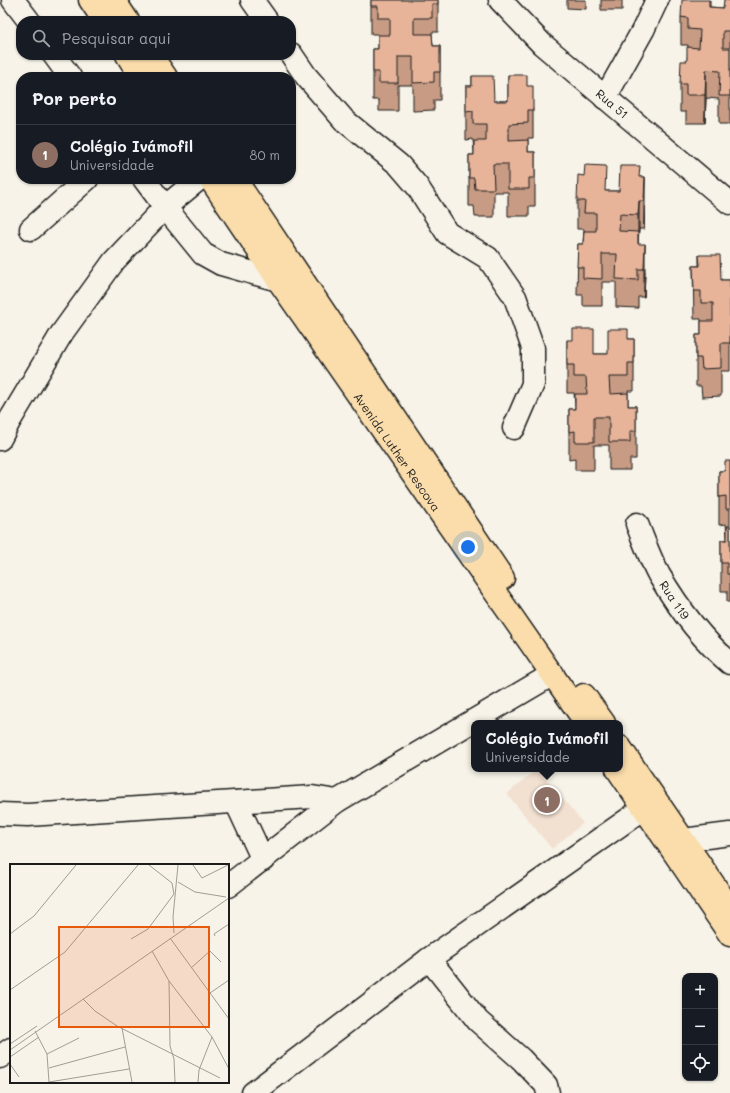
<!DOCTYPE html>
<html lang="pt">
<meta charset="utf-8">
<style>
body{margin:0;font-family:Mali,sans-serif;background:#242831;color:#f1f3f6}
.controls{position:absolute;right:12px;bottom:12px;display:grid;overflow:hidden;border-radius:8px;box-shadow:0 1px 3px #0004}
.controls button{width:36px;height:36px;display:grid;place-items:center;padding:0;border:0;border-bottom:1px solid #363941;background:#171b24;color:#f1f3f6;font:20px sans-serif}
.you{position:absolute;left:468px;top:547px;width:14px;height:14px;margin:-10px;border:3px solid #fff;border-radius:50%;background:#1a73e8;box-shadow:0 0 0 6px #1a73e833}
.badge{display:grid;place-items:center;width:26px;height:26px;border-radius:50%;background:#919294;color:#fff;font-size:13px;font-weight:700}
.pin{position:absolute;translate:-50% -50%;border:2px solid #fff;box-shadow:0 1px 4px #0006}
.popup{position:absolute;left:471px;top:720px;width:152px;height:52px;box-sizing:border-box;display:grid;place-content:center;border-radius:8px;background:#171b24;filter:drop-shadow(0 1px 3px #0005);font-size:13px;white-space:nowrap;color:#9ea1a6}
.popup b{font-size:15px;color:#f1f3f6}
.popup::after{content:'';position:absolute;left:50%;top:100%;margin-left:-8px;border:8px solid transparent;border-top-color:#171b24}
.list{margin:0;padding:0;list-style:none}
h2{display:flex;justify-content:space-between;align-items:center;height:52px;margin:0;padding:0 16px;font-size:17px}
h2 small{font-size:13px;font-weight:400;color:#9ea1a6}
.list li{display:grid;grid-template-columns:26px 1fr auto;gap:12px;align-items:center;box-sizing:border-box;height:60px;padding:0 16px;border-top:1px solid #363941}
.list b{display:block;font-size:15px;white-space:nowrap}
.list p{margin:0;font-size:13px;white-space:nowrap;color:#9ea1a6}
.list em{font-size:13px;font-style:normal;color:#9ea1a6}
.icon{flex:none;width:22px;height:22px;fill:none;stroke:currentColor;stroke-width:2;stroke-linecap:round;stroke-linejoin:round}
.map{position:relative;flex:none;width:730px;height:1093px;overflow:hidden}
.search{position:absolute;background:#171b24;box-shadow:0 1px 3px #0004;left:16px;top:16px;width:280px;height:44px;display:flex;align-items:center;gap:10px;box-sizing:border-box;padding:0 14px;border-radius:16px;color:#9ea1a6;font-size:15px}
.panel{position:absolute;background:#171b24;box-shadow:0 1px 3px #0004;left:16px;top:72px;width:280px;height:112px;border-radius:16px}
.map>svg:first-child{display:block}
</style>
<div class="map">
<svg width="730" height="1093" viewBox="0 0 730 1093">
<rect width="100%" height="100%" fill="#f7f3e8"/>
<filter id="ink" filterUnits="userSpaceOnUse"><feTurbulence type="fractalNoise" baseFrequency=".025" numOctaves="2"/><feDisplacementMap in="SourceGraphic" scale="8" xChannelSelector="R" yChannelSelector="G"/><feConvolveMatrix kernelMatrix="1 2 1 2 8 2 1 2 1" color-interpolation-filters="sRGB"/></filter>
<g filter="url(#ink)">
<path fill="#f2e0d1" d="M 537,769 L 538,769 L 583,823 L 552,849 L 507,794 Z"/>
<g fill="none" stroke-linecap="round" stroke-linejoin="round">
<defs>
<g id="minor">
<path d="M 13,0 L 29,21"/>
<path d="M 252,0 L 267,21"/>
<path id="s1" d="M 500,0 L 542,44 L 730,203"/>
<path d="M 291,54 L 306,76 L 344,120 L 399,165 L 417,186 L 447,233 L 488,258 L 515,297 L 533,348 L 533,384 L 514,428"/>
<path d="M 54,55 L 70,77"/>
<path d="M 605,98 L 643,30 L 657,0"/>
<path d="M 144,179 L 165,207 L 203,254 L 221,264 L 278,280"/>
<path d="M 31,229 L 87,179"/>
<path d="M 0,439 L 10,420 L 62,333 L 114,261 L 165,207 L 199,179"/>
<path id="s2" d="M 637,524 C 644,541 650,559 659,575 C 678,607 701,639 730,663"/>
<path d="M 236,802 L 263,860"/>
<path d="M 0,814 L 28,815 L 312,797 L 337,801"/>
<path d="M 683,840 L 730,834"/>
<path d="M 228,886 L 337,801 L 553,674"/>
<path d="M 429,959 L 478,1021 L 521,1059 L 546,1085 L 548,1093"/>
<path d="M 0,1057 L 11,1049"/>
<path d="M 253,1093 L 429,959 L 643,809"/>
</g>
<g id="major">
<path d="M 90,0 L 104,21"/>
<path d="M 114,0 L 128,21"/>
<path d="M 127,55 L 141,77"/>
<path d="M 151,55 L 166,77"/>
<path id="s3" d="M 210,179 L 278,280 L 586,723"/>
<path d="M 235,179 L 503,578"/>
<path d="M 584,695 L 604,723"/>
<path d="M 620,747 L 730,908"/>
<path d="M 617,769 L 730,935"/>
</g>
</defs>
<use href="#minor" stroke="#1c1c1c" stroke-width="25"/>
<use href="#major" stroke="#1c1c1c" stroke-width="25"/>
<use href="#minor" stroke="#f7f3e8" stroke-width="22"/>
<use href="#major" stroke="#faddab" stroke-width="22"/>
</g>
<path fill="#c79b84" stroke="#1c1c1c" d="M 371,0 L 438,0 L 438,32 L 432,32 L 432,34 L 433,46 L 440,46 L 440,100 L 434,100 L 434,110 L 413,111 L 413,85 L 398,85 L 398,111 L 379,111 L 379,100 L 373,100 L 373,49 L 378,49 L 378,34 L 371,34 Z
M 567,0 L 586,0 L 586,9 L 567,8 Z
M 601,0 L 622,0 L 622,10 L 601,10 Z
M 710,0 L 710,7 L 723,8 L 730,0 L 730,124 L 719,124 L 719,99 L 706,98 L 705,123 L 686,123 L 686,112 L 680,112 L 680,84 L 687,61 L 688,47 L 688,45 L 681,45 L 681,17 Z
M 508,75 L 527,86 L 533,110 L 533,138 L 528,138 L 528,152 L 535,152 L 535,206 L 529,206 L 529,216 L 508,216 L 508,192 L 494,192 L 494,217 L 475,217 L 474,206 L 469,206 L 469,155 L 474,155 L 474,152 L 473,139 L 466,140 L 466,86 L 472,86 L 472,76 L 494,101 L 508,101 Z
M 640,177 L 645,177 L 644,229 L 639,229 L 638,243 L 645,272 L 644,297 L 638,297 L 638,308 L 616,307 L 616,282 L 602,282 L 602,306 L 583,306 L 583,295 L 577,295 L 578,244 L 583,244 L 584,229 L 577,229 L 577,201 L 606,191 L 619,191 Z
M 699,255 L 721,280 L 730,280 L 730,371 L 721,371 L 721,396 L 702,397 L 701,386 L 696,386 L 696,335 L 701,335 L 701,319 L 694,319 L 693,266 L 699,266 Z
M 628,339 L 634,339 L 634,391 L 628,391 L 628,406 L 636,406 L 636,459 L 630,459 L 630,470 L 609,470 L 609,445 L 594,445 L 594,470 L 575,470 L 575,459 L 569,460 L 569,409 L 575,409 L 575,405 L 574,393 L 567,393 L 567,340 L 594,354 L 608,354 Z
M 730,461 L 730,602 L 727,602 L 727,591 L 721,591 L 721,540 L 727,540 L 727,537 L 726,524 L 719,525 L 719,471 L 725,471 Z"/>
<path fill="#a27e6c" stroke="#1c1c1c" d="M 706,70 L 706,98 L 705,123 L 705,95 Z
M 645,177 L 645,205 L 644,229 L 644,201 Z
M 639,201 L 639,229 L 638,243 L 638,215 Z
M 645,244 L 645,272 L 644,297 L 644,269 Z"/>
<path fill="#e7b49a" stroke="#1c1c1c" d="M 371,0 L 438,0 L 438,4 L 432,4 L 432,18 L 414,18 L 414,34 L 432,34 L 433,46 L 440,46 L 440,72 L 434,72 L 434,82 L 413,83 L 413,57 L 398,57 L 398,83 L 379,83 L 379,72 L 373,72 L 373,49 L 378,49 L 378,35 L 390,35 L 390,18 L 378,18 L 378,6 L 371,6 Z
M 682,0 L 709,0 L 709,7 L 723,8 L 724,0 L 730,0 L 730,31 L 723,31 L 723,48 L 730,48 L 730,96 L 719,96 L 720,71 L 706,70 L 705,95 L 686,95 L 686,84 L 680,84 L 681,61 L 687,61 L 687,47 L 699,48 L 700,30 L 688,29 L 688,18 L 681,17 Z
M 508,75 L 527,75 L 527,86 L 533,86 L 533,110 L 528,110 L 528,123 L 509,124 L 509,141 L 528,140 L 528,152 L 535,152 L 535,178 L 529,178 L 529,189 L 508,189 L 508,164 L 493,164 L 494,189 L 475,189 L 474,178 L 469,178 L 469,155 L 474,155 L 474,141 L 486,141 L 486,124 L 473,124 L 473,111 L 466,112 L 466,86 L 472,86 L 472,76 L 493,76 L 494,101 L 508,101 Z
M 585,165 L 606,166 L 605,191 L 619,191 L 620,166 L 640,166 L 639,177 L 645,177 L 644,201 L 639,201 L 638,215 L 620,214 L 619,231 L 638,232 L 638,244 L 645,244 L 644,269 L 638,269 L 638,280 L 616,279 L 617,254 L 602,254 L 602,279 L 583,278 L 583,267 L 577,267 L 578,244 L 583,244 L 584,231 L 596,231 L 596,213 L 584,213 L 585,201 L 577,201 L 578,175 L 584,176 Z
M 699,255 L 720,255 L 721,280 L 730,280 L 730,343 L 721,343 L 721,368 L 702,369 L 701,358 L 696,358 L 696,335 L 701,335 L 701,321 L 713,321 L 713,303 L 701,303 L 701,291 L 694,291 L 693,266 L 700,266 Z
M 573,329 L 594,329 L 594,354 L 608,354 L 608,329 L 628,329 L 628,339 L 634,339 L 634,363 L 628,363 L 628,377 L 609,377 L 610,394 L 628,393 L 628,406 L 636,406 L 636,431 L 630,431 L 630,442 L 609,442 L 609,417 L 594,417 L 594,442 L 575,442 L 575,431 L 569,432 L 569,409 L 575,409 L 575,394 L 587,394 L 586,377 L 574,377 L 574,365 L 567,365 L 567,340 L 573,340 Z
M 725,461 L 730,461 L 730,509 L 726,509 L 726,496 L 719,497 L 719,471 L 725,471 Z
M 727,526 L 730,526 L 730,574 L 727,574 L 727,563 L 721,563 L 721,540 L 727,540 Z"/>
</g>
<g text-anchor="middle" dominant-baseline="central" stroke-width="3" stroke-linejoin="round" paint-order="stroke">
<g font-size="12" fill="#1c1c1c" stroke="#f7f3e8">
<text stroke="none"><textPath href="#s1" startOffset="153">Rua 51</textPath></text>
<text stroke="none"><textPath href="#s3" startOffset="331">Avenida Luther Rescova</textPath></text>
<text stroke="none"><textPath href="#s2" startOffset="85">Rua 119</textPath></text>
</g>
</g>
<g transform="translate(10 864)">
<rect width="219" height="219" fill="#f7f3e8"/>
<path fill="none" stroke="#9f9d96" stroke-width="1" d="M 183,1 L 192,14 L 218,1M 168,18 L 185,28 L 216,33M 164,69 L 163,53 L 168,1M 0,70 L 24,52 L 66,1M 205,72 L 204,70 L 219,60M 160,74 L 219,155M 121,75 L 138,65 L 164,30 L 162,19 L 139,1M 142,87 L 159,117 L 202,173 L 219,205M 181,104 L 200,87 L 211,98M 159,117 L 160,182 L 164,195 L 165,218M 0,126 L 55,88 L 128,1M 200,129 L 219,116M 73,135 L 85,147 L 107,162 L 210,214M 112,164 L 122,218M 25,167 L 37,190 L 39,218M 0,180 L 27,162M 0,186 L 219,34M 37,190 L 69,174M 0,193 L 29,173M 0,200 L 9,213M 39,204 L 115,183M 39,218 L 119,205M 188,218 L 189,206 L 202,173"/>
<path fill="#e8590c" fill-opacity="0.15" stroke="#e8590c" stroke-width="2" d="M 49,63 L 199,63 L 199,163 L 49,163 Z"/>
<rect width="219" height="219" fill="none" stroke="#1c1c1c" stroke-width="2"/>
</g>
</svg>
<div class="controls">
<button>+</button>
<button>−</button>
<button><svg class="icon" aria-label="locate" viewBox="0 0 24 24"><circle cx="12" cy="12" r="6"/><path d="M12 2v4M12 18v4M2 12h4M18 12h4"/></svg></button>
</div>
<div class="you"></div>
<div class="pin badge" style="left:547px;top:800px;background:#8d6e63">1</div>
<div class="popup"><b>Colégio Ivámofil</b>Universidade</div>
<div class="search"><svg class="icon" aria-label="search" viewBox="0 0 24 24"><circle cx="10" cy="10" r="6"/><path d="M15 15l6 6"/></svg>Pesquisar aqui</div>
<section class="panel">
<h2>Por perto<small></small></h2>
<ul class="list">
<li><span class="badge" style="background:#8d6e63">1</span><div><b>Colégio Ivámofil</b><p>Universidade</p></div><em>80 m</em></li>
</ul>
</section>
</div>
